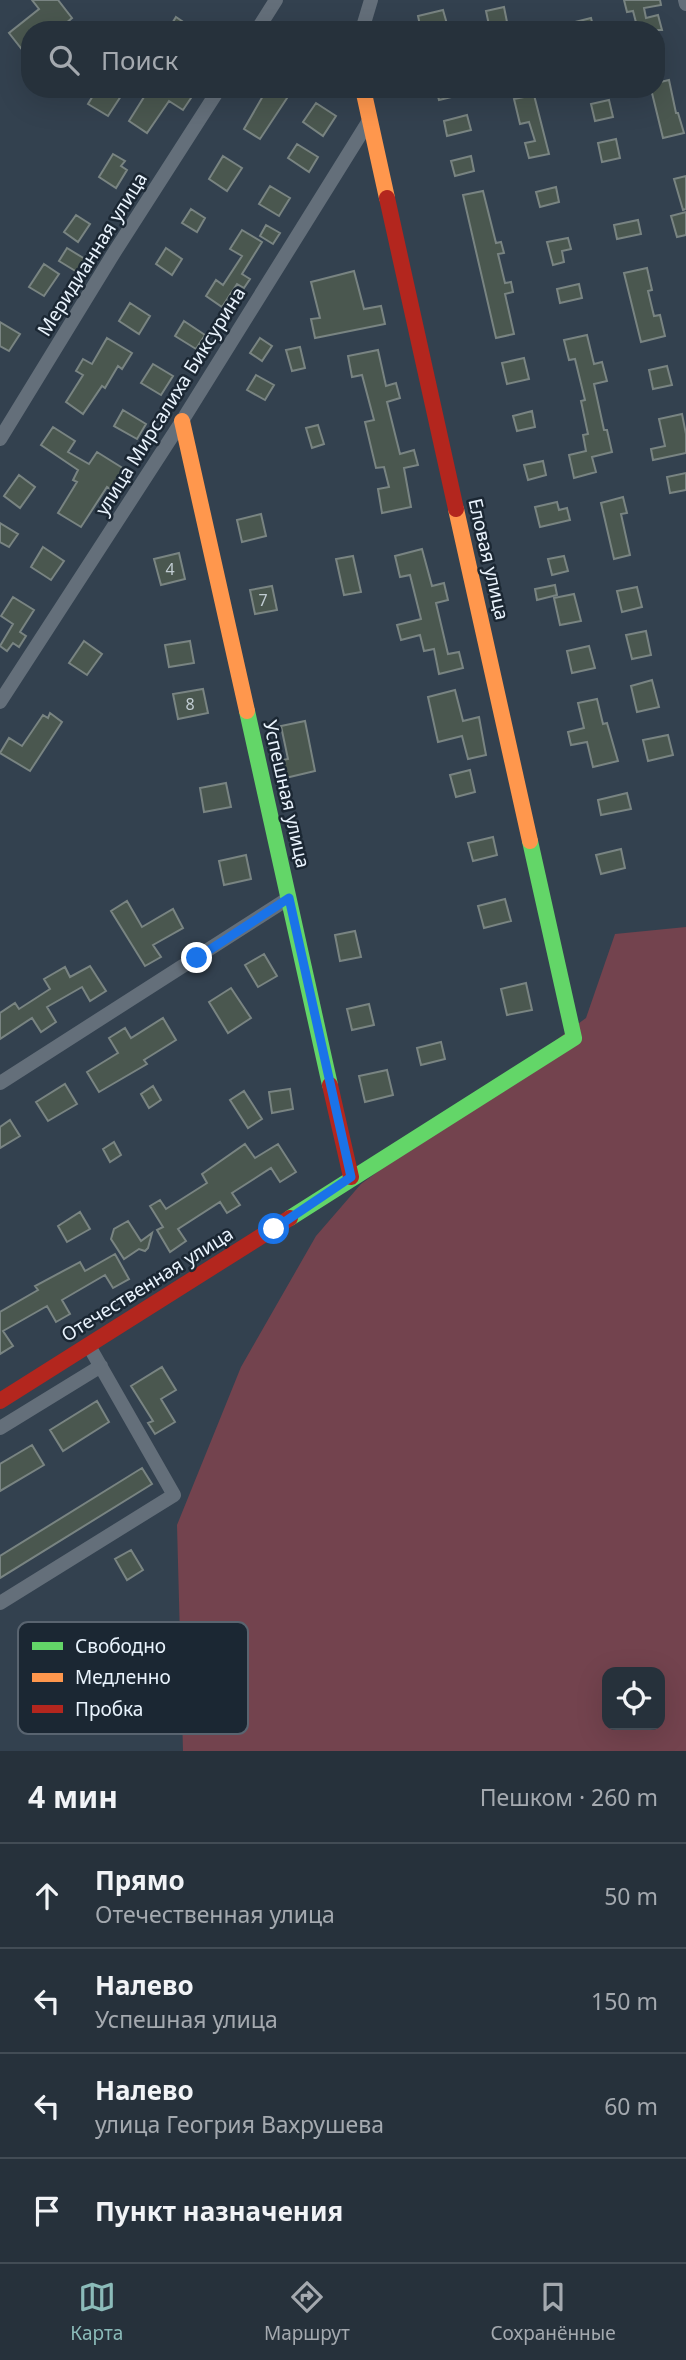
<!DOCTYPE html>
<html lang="ru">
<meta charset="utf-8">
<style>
body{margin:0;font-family:"Noto Sans",sans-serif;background:#323d46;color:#f1f3f6}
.controls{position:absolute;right:21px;bottom:21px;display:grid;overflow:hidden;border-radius:14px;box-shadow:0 7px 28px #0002}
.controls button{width:63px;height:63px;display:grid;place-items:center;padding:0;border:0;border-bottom:2px solid #424c55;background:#26313b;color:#f1f3f6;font:35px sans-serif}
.stop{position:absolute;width:21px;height:21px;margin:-16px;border:5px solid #1a73e8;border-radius:50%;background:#fff}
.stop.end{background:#1a73e8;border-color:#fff;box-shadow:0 2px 7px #0008}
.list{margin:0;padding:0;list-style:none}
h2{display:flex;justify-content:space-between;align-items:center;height:91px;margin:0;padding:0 28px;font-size:30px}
h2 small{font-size:23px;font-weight:400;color:#a4a9af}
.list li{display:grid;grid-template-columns:46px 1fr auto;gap:21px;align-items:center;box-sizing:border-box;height:105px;padding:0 28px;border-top:2px solid #424c55}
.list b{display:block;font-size:26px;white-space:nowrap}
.list p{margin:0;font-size:23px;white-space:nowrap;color:#a4a9af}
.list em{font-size:23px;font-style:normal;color:#a4a9af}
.icon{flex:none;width:38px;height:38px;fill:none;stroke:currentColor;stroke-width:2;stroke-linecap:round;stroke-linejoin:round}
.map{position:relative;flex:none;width:686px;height:1751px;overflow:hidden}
.search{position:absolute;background:#26313b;box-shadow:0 7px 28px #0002;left:21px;right:21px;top:21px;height:77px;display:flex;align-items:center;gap:18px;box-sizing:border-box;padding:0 24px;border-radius:28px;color:#a4a9af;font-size:26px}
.sheet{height:511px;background:#26313b}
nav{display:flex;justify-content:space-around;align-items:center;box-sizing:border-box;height:98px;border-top:2px solid #424c55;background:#26313b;font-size:19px;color:#a4a9af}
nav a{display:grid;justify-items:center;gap:4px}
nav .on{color:#8bbbb9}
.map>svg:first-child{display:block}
</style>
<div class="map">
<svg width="686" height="1751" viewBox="0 0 686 1751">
<rect width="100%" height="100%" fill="#33414f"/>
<path fill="#73434e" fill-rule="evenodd" d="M 686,927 L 686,1751 L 183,1751 L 177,1525 L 241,1367 L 316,1236 L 361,1184 L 586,1018 L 615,934 ZM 607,1672 L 660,1672 L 660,1725 L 607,1725 Z"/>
<path fill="#4a574f" stroke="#798482" stroke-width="2" d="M 32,0 L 58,0 L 72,18 L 58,30 L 30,30 L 30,47 L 24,52 L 9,33 L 39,9 Z
M 624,0 L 660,0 L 661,5 L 644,8 L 646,18 L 658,15 L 662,30 L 638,30 L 633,11 L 627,12 Z
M 504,7 L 508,27 L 490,30 L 486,11 Z
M 443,10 L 447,24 L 421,30 L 418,16 Z
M 176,17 L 195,30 L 168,30 Z
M 591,18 L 594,30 L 559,30 L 559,26 Z
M 669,80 L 676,113 L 678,113 L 684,133 L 663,138 L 651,89 L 656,89 L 656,83 Z
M 97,89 L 109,89 L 121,96 L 108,116 L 88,104 Z
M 149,89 L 197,89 L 183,110 L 169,101 L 147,133 L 129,121 Z
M 267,89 L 293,89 L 260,139 L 244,129 Z
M 436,89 L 467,89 L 468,93 L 439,100 Z
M 534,95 L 549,154 L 529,158 L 525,143 L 535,141 L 529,122 L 520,124 L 514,99 Z
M 609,100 L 613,117 L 595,121 L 591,104 Z
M 316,103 L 336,116 L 323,136 L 303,122 Z
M 467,115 L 471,130 L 447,136 L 444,121 Z
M 616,139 L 620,158 L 602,162 L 598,143 Z
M 297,144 L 318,157 L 309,172 L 288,158 Z
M 113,154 L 125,161 L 121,166 L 127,170 L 116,188 L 99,177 Z
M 223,156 L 242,168 L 227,191 L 209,179 Z
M 471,156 L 474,171 L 455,176 L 451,161 Z
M 686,176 L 686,209 L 683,210 L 674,179 Z
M 270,186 L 290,198 L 279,216 L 259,204 Z
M 556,187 L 559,202 L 540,207 L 536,192 Z
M 483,191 L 496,243 L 501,242 L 504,253 L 498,254 L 505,283 L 511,282 L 513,292 L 505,294 L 514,334 L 496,338 L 463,195 Z
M 191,209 L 205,218 L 197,232 L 182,223 Z
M 686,212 L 686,235 L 677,237 L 671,216 Z
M 76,215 L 90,224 L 78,242 L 64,232 Z
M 638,220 L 641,234 L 617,239 L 614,225 Z
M 266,225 L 280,233 L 273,244 L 260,236 Z
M 242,230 L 262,242 L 242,274 L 250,279 L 244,288 L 237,284 L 222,307 L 206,296 L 216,280 L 223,285 L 242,256 L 230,249 Z
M 568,238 L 571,249 L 562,251 L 564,262 L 553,265 L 547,242 Z
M 67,248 L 85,259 L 77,272 L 59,261 Z
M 166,248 L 182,259 L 172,275 L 156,264 Z
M 44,264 L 59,274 L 44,296 L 29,287 Z
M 647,268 L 652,290 L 648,291 L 654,316 L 660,315 L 665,336 L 641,342 L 624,273 Z
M 354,271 L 364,309 L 381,306 L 385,324 L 315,338 L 311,319 L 320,318 L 311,282 Z
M 579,284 L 582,298 L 560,303 L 557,289 Z
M 130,303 L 150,316 L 139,334 L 119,321 Z
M 184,321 L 205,335 L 196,349 L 175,336 Z
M 0,322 L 20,334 L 9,351 L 0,346 Z
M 587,335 L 594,364 L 602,362 L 607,381 L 594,384 L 604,430 L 607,430 L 612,452 L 592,457 L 596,472 L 574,478 L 569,455 L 586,451 L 583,435 L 588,434 L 581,401 L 585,400 L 575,359 L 569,360 L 564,340 Z
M 107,338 L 132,353 L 122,369 L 118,366 L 105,388 L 102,386 L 83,414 L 66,402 L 83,375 L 76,371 L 83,359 L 92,364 Z
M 260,338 L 272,346 L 262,361 L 250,353 Z
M 300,347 L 305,368 L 292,371 L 286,350 Z
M 378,350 L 386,386 L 396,383 L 400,398 L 387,402 L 400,454 L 414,450 L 418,465 L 404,468 L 411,507 L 382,513 L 378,489 L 389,487 L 384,467 L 376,468 L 365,422 L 374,420 L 362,375 L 352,377 L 348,356 Z
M 524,358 L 529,379 L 507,384 L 502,363 Z
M 153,364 L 173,376 L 161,395 L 141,383 Z
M 667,366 L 672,385 L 653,389 L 649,370 Z
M 256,375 L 274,385 L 265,400 L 247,390 Z
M 123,410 L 146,424 L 137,439 L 114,426 Z
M 532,411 L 535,427 L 517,431 L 513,416 Z
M 682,414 L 686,434 L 686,453 L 653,460 L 651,449 L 665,446 L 659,419 Z
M 318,425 L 324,444 L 312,448 L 306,428 Z
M 53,427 L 75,441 L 68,452 L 89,464 L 97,452 L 129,472 L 116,493 L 107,487 L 81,527 L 58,513 L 77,482 L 73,480 L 78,470 L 41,445 Z
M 543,461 L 546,475 L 528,480 L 524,465 Z
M 686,473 L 686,490 L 670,493 L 667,477 Z
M 19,475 L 35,487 L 20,508 L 4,496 Z
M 623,497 L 627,513 L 621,514 L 630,555 L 614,559 L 601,503 Z
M 557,502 L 559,510 L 567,508 L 570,520 L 540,527 L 535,507 Z
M 261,514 L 266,536 L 242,542 L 237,520 Z
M 0,523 L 18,534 L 9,547 L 0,542 Z
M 43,547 L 64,561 L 51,580 L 31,567 Z
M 422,549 L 432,586 L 444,583 L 448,600 L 436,603 L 448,654 L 459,652 L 463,668 L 439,674 L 434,649 L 424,651 L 420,635 L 401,640 L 397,625 L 421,619 L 410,575 L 400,577 L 395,556 Z
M 179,553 L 185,579 L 161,585 L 154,559 Z
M 353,556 L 361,592 L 344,595 L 336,559 Z
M 564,556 L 568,571 L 552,575 L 548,559 Z
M 555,585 L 557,595 L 537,600 L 535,589 Z
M 272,586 L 277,610 L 255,614 L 250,590 Z
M 637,587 L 642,607 L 622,612 L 617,591 Z
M 574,594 L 581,621 L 560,625 L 554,598 Z
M 13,597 L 34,610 L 20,632 L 26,636 L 19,647 L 13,643 L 7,651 L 0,646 L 13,624 L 1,616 Z
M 646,631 L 651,655 L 632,659 L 626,635 Z
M 84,641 L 102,654 L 87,675 L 69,663 Z
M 190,641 L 194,663 L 169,667 L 165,645 Z
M 589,646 L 595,668 L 572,673 L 567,651 Z
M 652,680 L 659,707 L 637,712 L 631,686 Z
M 203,689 L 208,713 L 178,719 L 173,694 Z
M 455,690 L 463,721 L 479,717 L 486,755 L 468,759 L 462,736 L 438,742 L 428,697 Z
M 597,699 L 603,724 L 607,723 L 618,761 L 593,767 L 587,742 L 571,745 L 568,732 L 584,728 L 578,703 Z
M 50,713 L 62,722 L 30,771 L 0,753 L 9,738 L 22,746 L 43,715 L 48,718 Z
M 305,721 L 315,771 L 277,780 L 273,762 L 288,759 L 281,726 Z
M 668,735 L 673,755 L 648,761 L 643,740 Z
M 470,770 L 475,792 L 456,797 L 450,775 Z
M 226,783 L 231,807 L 204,812 L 200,788 Z
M 627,793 L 631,809 L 601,815 L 598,800 Z
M 493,837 L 497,855 L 473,861 L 468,843 Z
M 621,849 L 625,868 L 601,874 L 596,855 Z
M 246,855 L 251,879 L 224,885 L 219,861 Z
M 505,899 L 511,921 L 484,928 L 478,906 Z
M 127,901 L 142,927 L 173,909 L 183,928 L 153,945 L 161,957 L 145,966 L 111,911 Z
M 355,931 L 361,957 L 340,961 L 335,935 Z
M 264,954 L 277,976 L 258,987 L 245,965 Z
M 90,966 L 106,991 L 90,1001 L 82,987 L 47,1007 L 56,1022 L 41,1032 L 32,1018 L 0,1039 L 0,1013 L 15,1003 L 19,1009 L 50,989 L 44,979 L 65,967 L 70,977 Z
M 526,983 L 532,1010 L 507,1015 L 501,989 Z
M 231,988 L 251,1018 L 228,1033 L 209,1002 Z
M 369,1004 L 374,1025 L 352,1030 L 347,1009 Z
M 163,1018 L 176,1040 L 144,1060 L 147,1064 L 99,1092 L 87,1072 L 118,1053 L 109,1038 L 125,1028 L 131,1038 Z
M 441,1042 L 445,1059 L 421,1065 L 417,1048 Z
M 387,1070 L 393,1095 L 365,1102 L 359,1076 Z
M 65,1084 L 77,1104 L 48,1121 L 36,1102 Z
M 153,1086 L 161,1100 L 149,1108 L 141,1094 Z
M 290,1089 L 293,1109 L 272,1113 L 269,1092 Z
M 244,1091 L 262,1119 L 248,1128 L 230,1100 Z
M 10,1120 L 20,1136 L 0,1148 L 0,1127 Z
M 114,1142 L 121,1155 L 110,1162 L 103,1149 Z
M 245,1144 L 255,1158 L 278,1144 L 296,1172 L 280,1182 L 271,1168 L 232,1193 L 240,1205 L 227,1213 L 220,1202 L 178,1229 L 186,1241 L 170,1252 L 157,1230 L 163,1227 L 150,1206 L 160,1200 L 166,1209 L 207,1183 L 202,1174 Z
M 80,1212 L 90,1229 L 67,1242 L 58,1226 Z
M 128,1221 L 141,1241 L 152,1233 L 148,1248 L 145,1251 L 139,1249 L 124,1259 L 111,1239 L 114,1229 Z
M 115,1254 L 129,1279 L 113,1288 L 105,1275 L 62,1300 L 70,1314 L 56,1322 L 47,1306 L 3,1331 L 13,1346 L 0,1354 L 0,1312 L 38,1290 L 35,1286 L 80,1262 L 85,1271 Z
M 162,1367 L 176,1390 L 161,1399 L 175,1422 L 155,1434 L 148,1423 L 153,1421 L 131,1386 Z
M 97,1401 L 109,1422 L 63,1451 L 50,1430 Z
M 32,1445 L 44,1465 L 0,1491 L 0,1464 Z
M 142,1468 L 152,1484 L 0,1578 L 0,1556 Z
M 131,1550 L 143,1570 L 127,1580 L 115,1559 Z"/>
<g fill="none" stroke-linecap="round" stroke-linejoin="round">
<path stroke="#646f7a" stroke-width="14" d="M 685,0 L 686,4
M 257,30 L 276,0
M 362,30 L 371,0
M 0,439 L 112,256 L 219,89
M 0,702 L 182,421 L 370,119
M 0,1083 L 289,898
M 0,1428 L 101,1366
M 0,1603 L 174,1495 L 89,1346"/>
<path stroke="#63d668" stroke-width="16" d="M 247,711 L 330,1085
M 290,1218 L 574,1038 L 530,841"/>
<path stroke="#ff974d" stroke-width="16" d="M 363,89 L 387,198
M 182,421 L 247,711
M 456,509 L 530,841"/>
<path stroke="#b3261e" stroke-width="16" d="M 387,198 L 456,509
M 330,1085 L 351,1177
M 0,1401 L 290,1218"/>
</g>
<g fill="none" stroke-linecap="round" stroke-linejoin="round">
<path stroke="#1a73e8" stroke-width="9" d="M 197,958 L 289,898 L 351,1177 L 274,1229"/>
</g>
<g text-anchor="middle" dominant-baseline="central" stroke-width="5" stroke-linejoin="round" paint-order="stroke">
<g font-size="16" fill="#c1ccd2">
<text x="170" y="569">4</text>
<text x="263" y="600">7</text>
<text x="190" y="704">8</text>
</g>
<g font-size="19" fill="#e9f3fd" stroke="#1b2733">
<text transform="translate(92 254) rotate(-58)">Меридианная улица</text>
<text transform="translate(170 401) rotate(-58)">улица Мирсалиха Биксурина</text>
<text transform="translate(489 559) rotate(77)">Еловая улица</text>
<text transform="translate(287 794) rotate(77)">Успешная улица</text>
<text transform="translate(147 1284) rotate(-32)">Отечественная улица</text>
</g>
</g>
<rect x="18" y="1622" width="230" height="112" rx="10" fill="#1b2733" stroke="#596470" stroke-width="2"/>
<rect x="32" y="1642" width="31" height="8" fill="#63d668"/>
<rect x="32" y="1673" width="31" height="9" fill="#ff974d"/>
<rect x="32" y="1705" width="31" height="8" fill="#b3261e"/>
<g font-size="19" fill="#e9f3fd">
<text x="75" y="1653">Свободно</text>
<text x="75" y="1684">Медленно</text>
<text x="75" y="1716">Пробка</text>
</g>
</svg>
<div class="controls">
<button><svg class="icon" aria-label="locate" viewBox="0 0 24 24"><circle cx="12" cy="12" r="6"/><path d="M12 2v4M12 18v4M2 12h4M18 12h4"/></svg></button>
</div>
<div class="stop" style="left:274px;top:1229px"></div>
<div class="stop end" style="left:197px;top:958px"></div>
<div class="search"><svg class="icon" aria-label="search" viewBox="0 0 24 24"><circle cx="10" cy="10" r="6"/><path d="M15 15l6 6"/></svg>Поиск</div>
</div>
<section class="sheet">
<h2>4 мин<small>Пешком · 260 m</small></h2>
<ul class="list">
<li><svg class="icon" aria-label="ahead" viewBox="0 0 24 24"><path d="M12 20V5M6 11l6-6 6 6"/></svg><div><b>Прямо</b><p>Отечественная улица</p></div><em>50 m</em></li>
<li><svg class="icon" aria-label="left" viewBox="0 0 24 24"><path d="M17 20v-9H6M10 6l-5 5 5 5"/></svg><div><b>Налево</b><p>Успешная улица</p></div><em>150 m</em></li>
<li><svg class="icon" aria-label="left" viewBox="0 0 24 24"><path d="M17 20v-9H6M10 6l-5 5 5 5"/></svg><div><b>Налево</b><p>улица Геогрия Вахрушева</p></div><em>60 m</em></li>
<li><svg class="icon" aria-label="arrive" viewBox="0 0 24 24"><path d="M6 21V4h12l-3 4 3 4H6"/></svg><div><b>Пункт назначения</b></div></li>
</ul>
</section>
<nav>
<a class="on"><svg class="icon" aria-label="map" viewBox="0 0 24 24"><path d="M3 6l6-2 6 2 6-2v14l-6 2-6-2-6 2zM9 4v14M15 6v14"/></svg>Карта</a>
<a><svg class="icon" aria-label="directions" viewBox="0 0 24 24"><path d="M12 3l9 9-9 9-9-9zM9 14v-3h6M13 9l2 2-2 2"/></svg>Маршрут</a>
<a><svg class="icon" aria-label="saved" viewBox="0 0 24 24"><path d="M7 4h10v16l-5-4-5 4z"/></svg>Сохранённые</a>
</nav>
